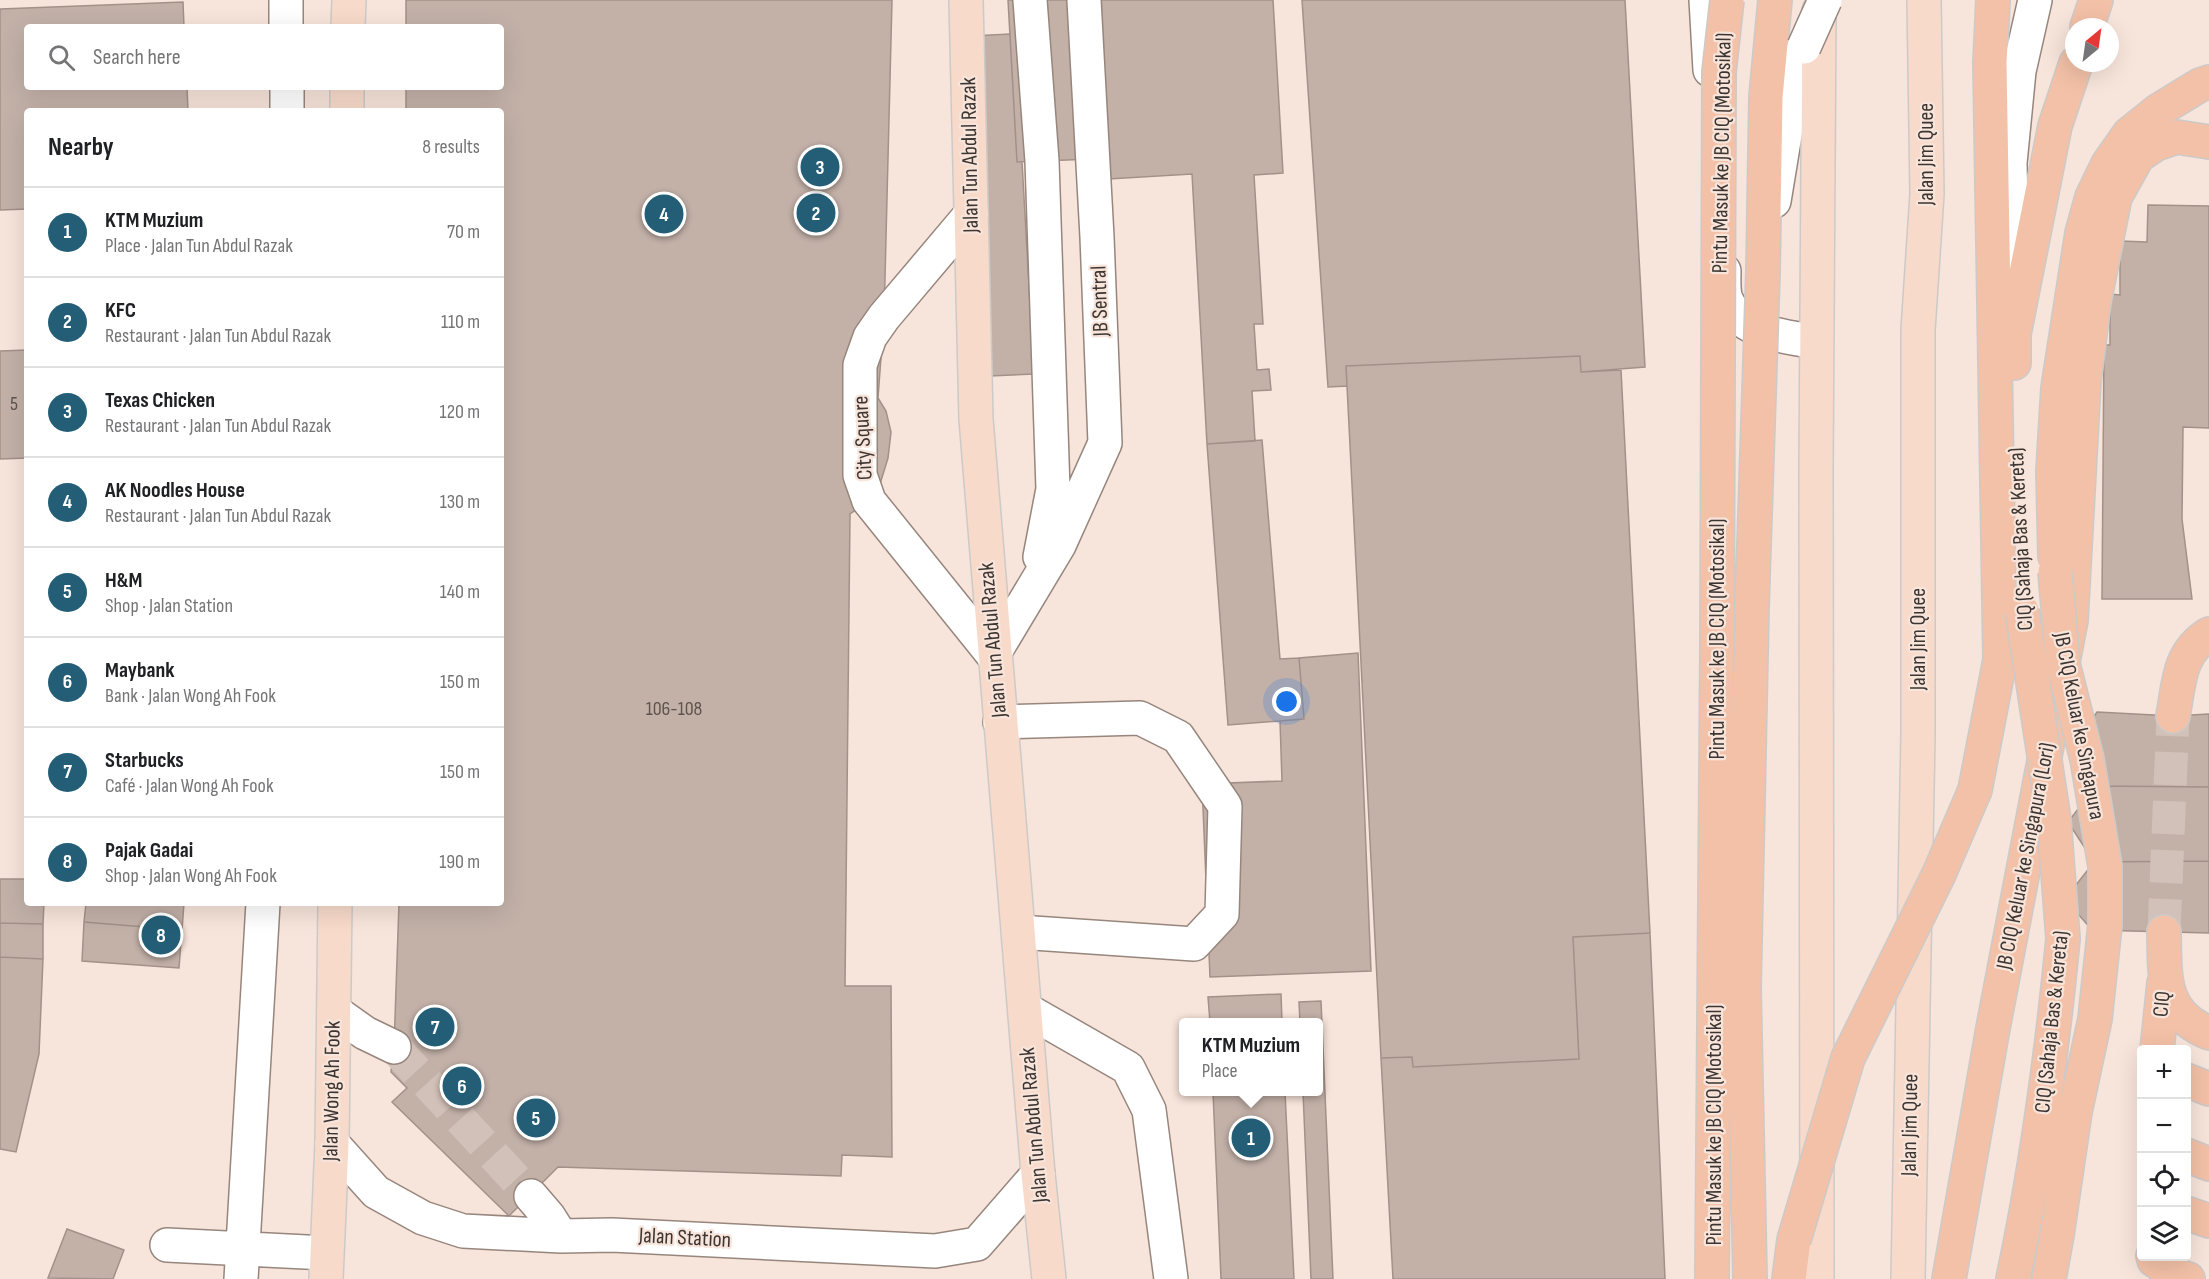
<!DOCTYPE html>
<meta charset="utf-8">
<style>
body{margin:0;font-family:"Sofia Sans Condensed",sans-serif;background:#f2f2f2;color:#202124}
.controls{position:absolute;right:18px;bottom:18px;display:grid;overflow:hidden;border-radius:6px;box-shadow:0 6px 24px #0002}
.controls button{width:54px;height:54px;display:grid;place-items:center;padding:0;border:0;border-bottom:2px solid #e0e0e0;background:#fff;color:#202124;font:30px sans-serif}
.compass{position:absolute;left:2065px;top:18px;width:54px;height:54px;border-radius:50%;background:#fff;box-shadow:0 6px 24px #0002;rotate:29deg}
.you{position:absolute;left:1287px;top:702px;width:21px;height:21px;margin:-15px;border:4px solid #fff;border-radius:50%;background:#1a73e8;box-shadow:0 0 0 9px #1a73e833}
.badge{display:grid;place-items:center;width:39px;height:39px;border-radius:50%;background:#235e76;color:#fff;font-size:20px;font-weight:700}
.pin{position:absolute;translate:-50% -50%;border:3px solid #fff;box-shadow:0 2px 6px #0006}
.popup{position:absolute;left:1179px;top:1018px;width:144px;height:78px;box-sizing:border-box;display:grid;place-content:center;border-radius:6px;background:#fff;filter:drop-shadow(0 2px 4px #0005);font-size:20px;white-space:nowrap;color:#757577}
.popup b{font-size:22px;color:#202124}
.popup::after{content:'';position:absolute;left:50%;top:100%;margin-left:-12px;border:12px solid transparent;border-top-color:#fff}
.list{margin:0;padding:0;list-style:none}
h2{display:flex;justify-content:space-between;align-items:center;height:78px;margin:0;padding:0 24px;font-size:26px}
h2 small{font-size:20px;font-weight:400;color:#757577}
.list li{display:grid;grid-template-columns:39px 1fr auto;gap:18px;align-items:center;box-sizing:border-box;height:90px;padding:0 24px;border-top:2px solid #e0e0e0}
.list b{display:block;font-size:22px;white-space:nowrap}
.list p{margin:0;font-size:20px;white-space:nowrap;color:#757577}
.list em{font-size:20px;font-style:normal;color:#757577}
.icon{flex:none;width:33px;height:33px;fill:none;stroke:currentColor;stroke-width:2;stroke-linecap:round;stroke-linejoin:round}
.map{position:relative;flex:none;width:2209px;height:1279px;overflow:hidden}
.search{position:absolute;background:#fff;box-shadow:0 6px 24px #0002;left:24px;top:24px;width:480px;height:66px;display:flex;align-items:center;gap:15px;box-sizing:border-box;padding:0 21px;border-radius:6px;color:#757577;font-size:22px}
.panel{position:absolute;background:#fff;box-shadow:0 6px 24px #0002;left:24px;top:108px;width:480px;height:798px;border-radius:6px}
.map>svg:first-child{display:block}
</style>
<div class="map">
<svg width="2209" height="1279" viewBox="0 0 2209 1279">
<rect width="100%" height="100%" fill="#f7e4da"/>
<path fill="#c3b1a8" stroke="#a39189" stroke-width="1.5" d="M 406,0 L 892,0 L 884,317 L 878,398 L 886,411 L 891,432 L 888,458 L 880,484 L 869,501 L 850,514 L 845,986 L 891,986 L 892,1157 L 842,1155 L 841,1176 L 558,1167 L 509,1216 L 392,1102 L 407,1088 L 391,1072 L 394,1047 L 399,903 L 501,903 L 501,111 L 406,111 L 406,87 L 501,87 L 501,27 L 406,27 Z
M 1008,0 L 1273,0 L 1283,173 L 1254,175 L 1263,324 L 1254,324 L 1257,370 L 1269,369 L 1271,390 L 1252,391 L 1255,441 L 1207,444 L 1192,174 L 1092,180 L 1092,159 L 1017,162 Z
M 1302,0 L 1625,0 L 1645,367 L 1581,372 L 1580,356 L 1346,366 L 1347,386 L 1328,387 Z
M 183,2 L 184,27 L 27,27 L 27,87 L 187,87 L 188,111 L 27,111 L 27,209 L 0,210 L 0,9 Z
M 1010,34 L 1017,162 L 1022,162 L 1034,374 L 990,376 L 972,36 Z
M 2148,205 L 2209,206 L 2209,428 L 2183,427 L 2182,519 L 2192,599 L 2102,599 L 2104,345 L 2110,345 L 2110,294 L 2120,295 L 2120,241 L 2147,242 Z
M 27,350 L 27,458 L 0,459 L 0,351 Z
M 1580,356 L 1581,372 L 1621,370 L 1650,933 L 1573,937 L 1579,1059 L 1413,1067 L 1412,1057 L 1381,1058 L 1346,366 Z
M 1262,440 L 1280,659 L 1299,658 L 1304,719 L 1228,725 L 1207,444 Z
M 1358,653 L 1371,971 L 1210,977 L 1202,784 L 1282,781 L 1280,721 L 1304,719 L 1299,658 Z
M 2097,712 L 2173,716 L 2209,714 L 2209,787 L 2096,786 L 2070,751 Z
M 2096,786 L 2209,787 L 2209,861 L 2094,862 L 2068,822 Z
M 2209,861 L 2209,933 L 2092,930 L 2065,899 L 2094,862 Z
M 0,879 L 27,879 L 27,903 L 44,903 L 43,924 L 0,923 Z
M 86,903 L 184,903 L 182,930 L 84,922 Z
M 84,922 L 182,930 L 179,968 L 82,961 Z
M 0,923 L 43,924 L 43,959 L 0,957 Z
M 1650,933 L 1665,1279 L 1393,1279 L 1381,1058 L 1412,1057 L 1413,1067 L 1579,1059 L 1573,937 Z
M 0,957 L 43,959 L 39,1054 L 16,1152 L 0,1149 Z
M 1281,994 L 1282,1022 L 1210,1022 L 1208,997 Z
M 1321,1001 L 1333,1279 L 1311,1279 L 1303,1092 L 1318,1092 L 1318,1022 L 1300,1022 L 1299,1002 Z
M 1213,1092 L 1285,1092 L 1294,1279 L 1221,1279 Z
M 67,1229 L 124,1250 L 113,1279 L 48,1278 Z"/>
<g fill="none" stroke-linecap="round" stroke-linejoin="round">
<path stroke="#d2c1b8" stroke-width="33" stroke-dasharray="33 16" stroke-linecap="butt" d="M 394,1047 L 531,1196"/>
<path stroke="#d2c1b8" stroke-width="33" stroke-dasharray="33 16" stroke-linecap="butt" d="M 2164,932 L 2173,716"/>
<defs>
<path id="minor" d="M 286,0 L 286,27
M 1030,0 L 1042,161 L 1053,489 L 1040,557
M 1706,0 L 1710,70
M 287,87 L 287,111
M 1774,201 L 1787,122 L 1804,47
M 971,214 L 884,317 L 870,337 L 860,365 L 860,475 L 869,501 L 993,655 L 1059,545 L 1105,443 L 1097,237 L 1084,0
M 1724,271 C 1724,280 1723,291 1726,299 C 1740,334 1784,336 1816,342
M 2013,305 L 2010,163 L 2019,71 L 2035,0
M 1000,722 L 1140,718 L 1178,737 L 1225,806 L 1222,914 L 1194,944 L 1019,932
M 1025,1009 L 1128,1068 L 1149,1110 L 1171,1279
M 334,1011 L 365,1033 L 394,1047
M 332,1143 L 376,1192 L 423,1218 L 463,1231 L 561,1236 L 612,1235 L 935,1251 L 977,1244 L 1038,1174
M 531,1196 L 549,1217 L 561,1236
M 167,1245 L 326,1253
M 241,1279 L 263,903"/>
<path id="major" d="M 966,0 L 976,419 L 1038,1174 L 1049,1279
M 348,27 L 349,0
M 347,111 L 347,87
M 326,1279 L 332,1143 L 335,903
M 1817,1279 L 1816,470 L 1819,11
M 1908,1279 L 1918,734 L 1918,330 L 1927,194 L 1924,0"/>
<path id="highway" d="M 2087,27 L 2096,0
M 1763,271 L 1766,97 L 1775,0
M 2014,363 L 2014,334 L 2055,126 L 2076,63
M 2055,556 L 2053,471 L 2058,388 L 2082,233 L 2092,197 L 2108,164 L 2129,134 L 2159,110 L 2200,85 L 2209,82
M 2173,716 C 2179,684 2178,653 2209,634
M 1975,790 L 2000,660 L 1990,63 L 1993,0
M 2164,932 C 2165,977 2161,1013 2209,1033
M 2157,1050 L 2164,983
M 2186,1080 L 2209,1089
M 2186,1155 L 2209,1164
M 2186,1213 L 2209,1221
M 2153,1256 L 2154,1260 L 2178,1276 L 2188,1279
M 1712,1279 L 1717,651
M 1750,1279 L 1744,988 L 1752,606
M 1789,1279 L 1794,1240
M 1949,1279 L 1993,1028 L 2071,620 L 2084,381 L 2094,302 L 2115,197 L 2138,156 L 2156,144 L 2177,137 L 2209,142
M 2013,1279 C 2037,1166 2052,1053 2063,939
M 2049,1279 L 2057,1235 L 2075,1112 L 2095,1019 L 2105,925"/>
</defs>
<use href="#minor" stroke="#97867d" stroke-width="36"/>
<use href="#major" stroke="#cccac9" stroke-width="36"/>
<use href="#highway" stroke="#cccac9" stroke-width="36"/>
<use href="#minor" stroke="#fff" stroke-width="33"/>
<use href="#major" stroke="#f8daca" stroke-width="33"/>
<use href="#highway" stroke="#f3c1a7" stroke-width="33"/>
<defs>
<path id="minor-bridge" d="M 1804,47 L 1825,0"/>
<path id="highway-bridge" d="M 2055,572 L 2063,664 L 2087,759 L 2105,866 L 2105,925
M 1752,606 L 1763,271
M 2022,611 L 2054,820 L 2063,939
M 1717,651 L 1719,72 L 1727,0
M 1794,1240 L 1848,1058 L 1939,874 L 1975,790"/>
</defs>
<use href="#minor-bridge" stroke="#97867d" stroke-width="36" stroke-linecap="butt"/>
<use href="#highway-bridge" stroke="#cccac9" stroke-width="36" stroke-linecap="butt"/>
<use href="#minor-bridge" stroke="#fff" stroke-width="33"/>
<use href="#highway-bridge" stroke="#f3c1a7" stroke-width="33"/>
</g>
<g text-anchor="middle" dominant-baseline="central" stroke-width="4.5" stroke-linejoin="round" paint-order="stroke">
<g font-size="20" fill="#5e544f">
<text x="14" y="404">5</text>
<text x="674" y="709">106-108</text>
</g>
<g font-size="22" fill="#3c3531" stroke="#f7e4da">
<text transform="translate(1722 153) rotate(-89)">Pintu Masuk ke JB CIQ (Motosikal)</text>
<text transform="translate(1926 154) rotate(-90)">Jalan Jim Quee</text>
<text transform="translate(970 155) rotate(-91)">Jalan Tun Abdul Razak</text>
<text transform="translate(1100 301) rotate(-92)">JB Sentral</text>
<text transform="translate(863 438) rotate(-93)">City Square</text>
<text transform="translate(2021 539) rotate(-93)">CIQ (Sahaja Bas &amp; Kereta)</text>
<text transform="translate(1717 639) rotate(-90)">Pintu Masuk ke JB CIQ (Motosikal)</text>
<text transform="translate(1918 639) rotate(-90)">Jalan Jim Quee</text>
<text transform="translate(993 640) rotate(-95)">Jalan Tun Abdul Razak</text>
<text transform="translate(2079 726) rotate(79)">JB CIQ Keluar ke Singapura</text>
<text transform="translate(2026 856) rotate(-79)">JB CIQ Keluar ke Singapura (Lori)</text>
<text transform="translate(2162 1004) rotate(-85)">CIQ</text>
<text transform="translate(2052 1022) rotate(-84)">CIQ (Sahaja Bas &amp; Kereta)</text>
<text transform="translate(332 1091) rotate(-89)">Jalan Wong Ah Fook</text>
<text transform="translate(1034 1125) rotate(-95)">Jalan Tun Abdul Razak</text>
<text transform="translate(1714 1125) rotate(-90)">Pintu Masuk ke JB CIQ (Motosikal)</text>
<text transform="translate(1910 1125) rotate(-89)">Jalan Jim Quee</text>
<text transform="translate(685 1238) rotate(3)">Jalan Station</text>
</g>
</g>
</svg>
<div class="controls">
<button>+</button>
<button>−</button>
<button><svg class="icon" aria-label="locate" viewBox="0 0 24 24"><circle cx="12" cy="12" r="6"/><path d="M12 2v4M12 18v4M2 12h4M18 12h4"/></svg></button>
<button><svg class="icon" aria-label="layers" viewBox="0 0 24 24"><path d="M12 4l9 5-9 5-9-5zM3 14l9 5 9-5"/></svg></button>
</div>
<svg class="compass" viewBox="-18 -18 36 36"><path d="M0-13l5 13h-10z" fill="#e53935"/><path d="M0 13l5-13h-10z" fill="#757577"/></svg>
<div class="you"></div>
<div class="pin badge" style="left:1251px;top:1138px">1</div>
<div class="popup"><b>KTM Muzium</b>Place</div>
<div class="pin badge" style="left:816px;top:213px">2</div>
<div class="pin badge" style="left:820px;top:167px">3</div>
<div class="pin badge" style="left:664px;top:214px">4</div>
<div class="pin badge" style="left:536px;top:1118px">5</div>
<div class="pin badge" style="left:462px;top:1086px">6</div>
<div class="pin badge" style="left:435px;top:1027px">7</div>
<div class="pin badge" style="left:161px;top:935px">8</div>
<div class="search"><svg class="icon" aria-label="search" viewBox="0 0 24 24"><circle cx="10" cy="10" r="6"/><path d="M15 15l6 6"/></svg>Search here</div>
<section class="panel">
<h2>Nearby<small>8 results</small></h2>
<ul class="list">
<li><span class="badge">1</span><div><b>KTM Muzium</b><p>Place · Jalan Tun Abdul Razak</p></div><em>70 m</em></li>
<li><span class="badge">2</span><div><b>KFC</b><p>Restaurant · Jalan Tun Abdul Razak</p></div><em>110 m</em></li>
<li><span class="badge">3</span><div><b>Texas Chicken</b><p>Restaurant · Jalan Tun Abdul Razak</p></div><em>120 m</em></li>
<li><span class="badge">4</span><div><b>AK Noodles House</b><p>Restaurant · Jalan Tun Abdul Razak</p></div><em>130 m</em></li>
<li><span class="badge">5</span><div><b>H&amp;M</b><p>Shop · Jalan Station</p></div><em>140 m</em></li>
<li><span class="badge">6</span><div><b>Maybank</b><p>Bank · Jalan Wong Ah Fook</p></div><em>150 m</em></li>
<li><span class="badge">7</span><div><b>Starbucks</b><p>Café · Jalan Wong Ah Fook</p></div><em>150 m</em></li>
<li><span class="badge">8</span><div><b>Pajak Gadai</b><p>Shop · Jalan Wong Ah Fook</p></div><em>190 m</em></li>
</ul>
</section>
</div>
